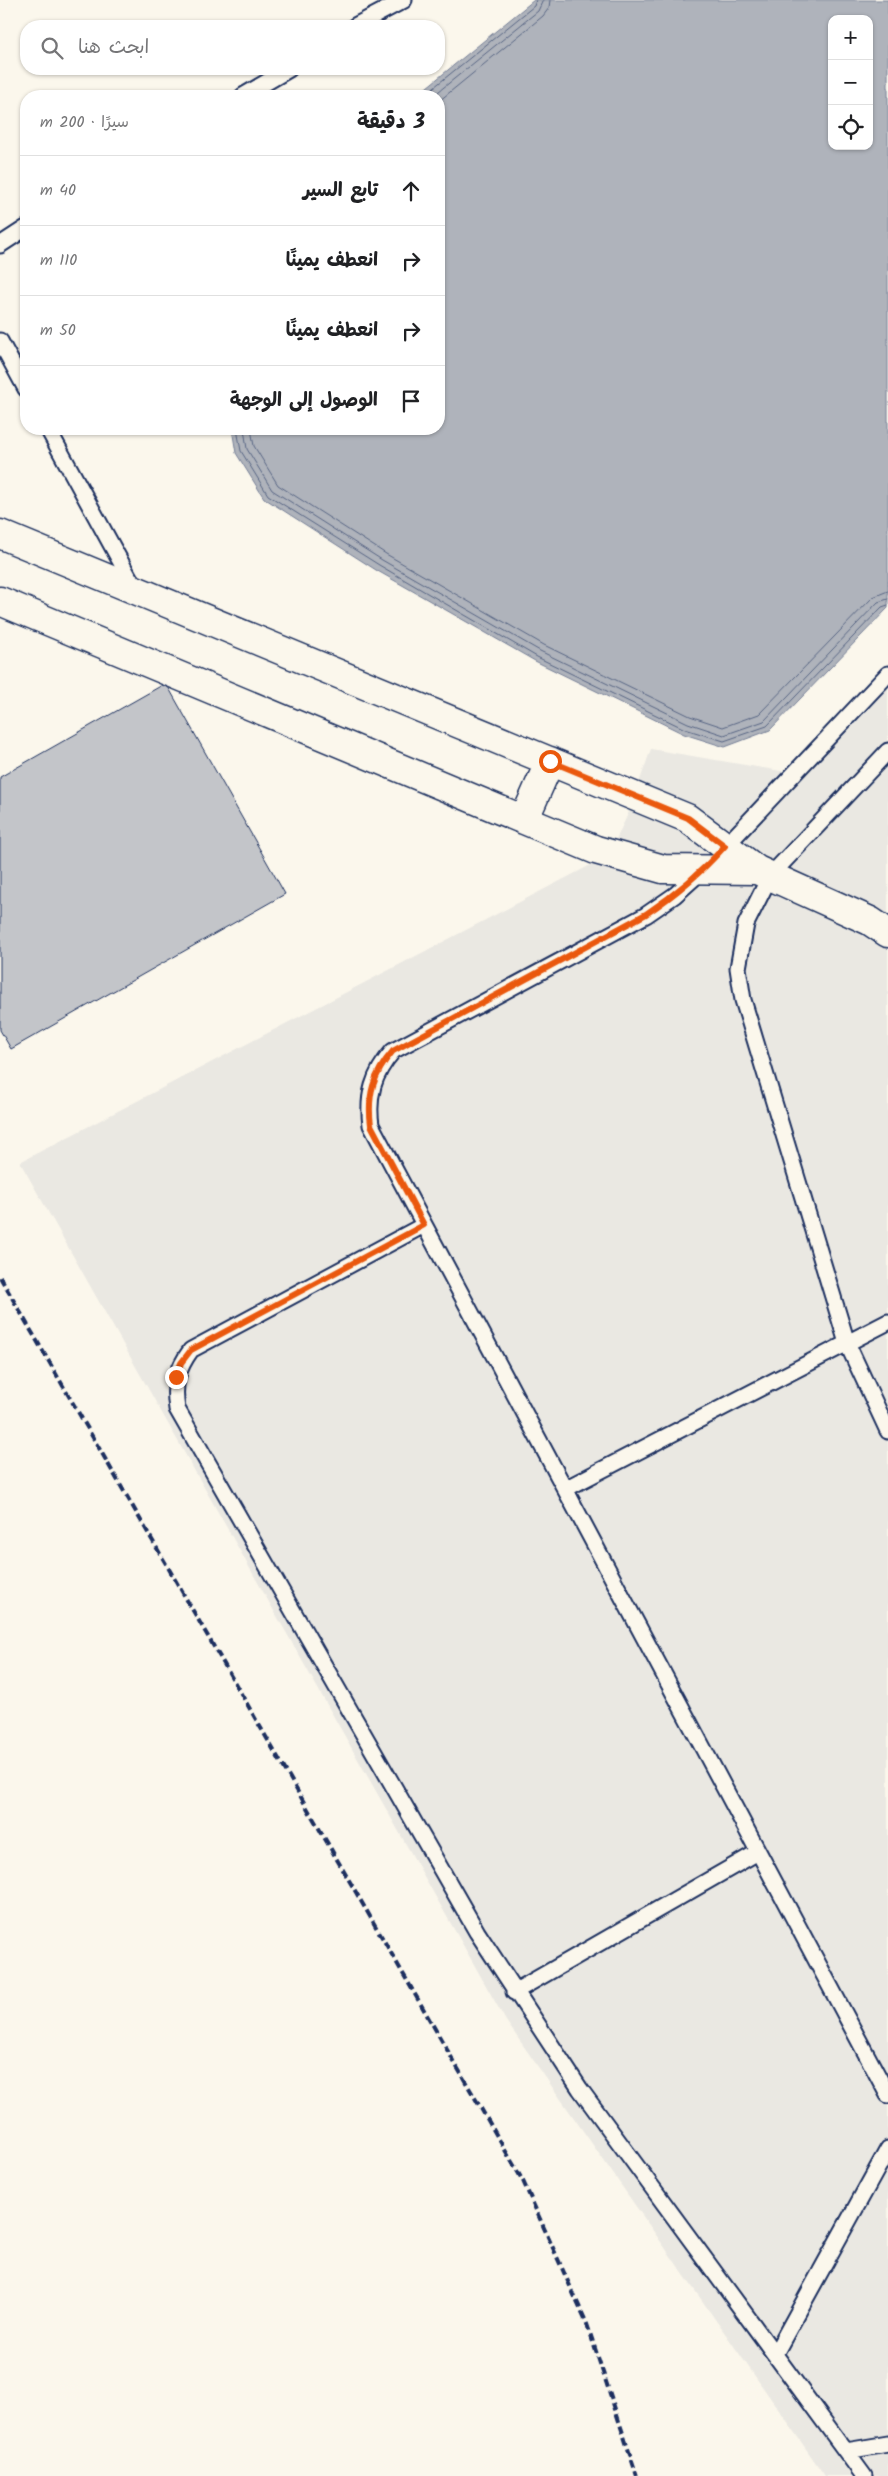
<!DOCTYPE html>
<html lang="ar">
<meta charset="utf-8">
<style>
body{margin:0;font-family:Kalam,"Playpen Sans Arabic",sans-serif;background:#f2f2f2;color:#202124;direction:rtl}
.controls{position:absolute;right:15px;top:15px;display:grid;overflow:hidden;border-radius:10px;box-shadow:0 1px 4px #0004}
.controls button{width:45px;height:45px;display:grid;place-items:center;padding:0;border:0;border-bottom:1px solid #e0e0e0;background:#fff;color:#202124;font:25px sans-serif}
.stop{position:absolute;width:15px;height:15px;margin:-11px;border:4px solid #ea580c;border-radius:50%;background:#fff}
.stop.end{background:#ea580c;border-color:#fff;box-shadow:0 1px 5px #0008}
.list{margin:0;padding:0;list-style:none}
h2{display:flex;justify-content:space-between;align-items:center;height:65px;margin:0;padding:0 20px;font-size:21px}
h2 small{font-size:16px;font-weight:400;color:#757577}
.list li{display:grid;grid-template-columns:32px 1fr auto;gap:15px;align-items:center;box-sizing:border-box;height:70px;padding:0 20px;border-top:1px solid #e0e0e0}
.list b{display:block;font-size:19px;white-space:nowrap}
.list em{font-size:16px;font-style:normal;color:#757577}
.icon{flex:none;width:28px;height:28px;fill:none;stroke:currentColor;stroke-width:2;stroke-linecap:round;stroke-linejoin:round}
.map{position:relative;flex:none;width:888px;height:2476px;overflow:hidden;direction:ltr}
.search{position:absolute;background:#fff;box-shadow:0 1px 4px #0004;left:20px;top:20px;width:425px;height:55px;display:flex;align-items:center;gap:12px;box-sizing:border-box;padding:0 18px;border-radius:20px;color:#757577;font-size:19px}
.panel{position:absolute;background:#fff;box-shadow:0 1px 4px #0004;left:20px;top:90px;width:425px;height:345px;border-radius:20px;direction:rtl}
.map>svg:first-child{display:block}
</style>
<div class="map">
<svg width="888" height="2476" viewBox="0 0 888 2476">
<rect width="100%" height="100%" fill="#fbf7ec"/>
<filter id="ink" filterUnits="userSpaceOnUse"><feTurbulence type="fractalNoise" baseFrequency=".02" numOctaves="2"/><feDisplacementMap in="SourceGraphic" scale="10" xChannelSelector="R" yChannelSelector="G"/><feConvolveMatrix kernelMatrix="1 2 1 2 8 2 1 2 1" color-interpolation-filters="sRGB"/></filter>
<g filter="url(#ink)">
<path fill="#eae8e2" d="M 888,663 L 888,2476 L 825,2476 L 506,2021 L 20,1162 L 608,856 L 628,814 L 651,749 L 787,772 Z"/>
<path fill="#afb3bb" stroke="#747e96" fill-rule="evenodd" d="M 534,0 L 888,0 L 888,608 L 770,730 L 725,747 L 684,734 L 535,661 L 376,570 L 264,498 L 236,453 L 232,429 L 439,429 L 439,96 L 416,96 ZM 832,19 L 869,19 L 869,146 L 832,146 Z"/>
<g fill="none" stroke-linecap="round" stroke-linejoin="round">
<path stroke="#566483" stroke-width="1" d="M 423,96 L 534,6 L 536,0
M 433,96 L 538,11 L 543,0
M 439,101 L 543,16 L 549,8 L 550,0
M 237,429 L 241,451 L 268,495 L 379,565 L 537,657 L 685,729 L 724,741 L 767,726 L 882,607 L 888,605
M 244,429 L 247,449 L 272,490 L 382,560 L 540,651 L 688,723 L 724,735 L 764,721 L 878,602 L 888,599
M 251,429 L 254,446 L 278,485 L 386,554 L 544,645 L 690,716 L 723,727 L 759,714 L 873,597 L 888,591"/>
</g>
<path fill="#c3c5c9" stroke="#1b2f5e" d="M 166,683 L 285,894 L 11,1049 L 0,1030 L 0,777 Z"/>
<g fill="none" stroke-linecap="round" stroke-linejoin="round">
<defs>
<path id="lane" d="M 355,26 L 404,0
M 243,96 L 289,69
M 0,245 L 26,228
M 0,341 L 26,389
M 48,429 L 135,588
M 888,751 L 770,876 L 746,924 L 738,968 L 743,1000 L 847,1343 L 888,1431
M 722,850 L 888,674
M 704,869 L 675,895 L 646,915 L 393,1051 C 373,1074 367,1096 371,1125 L 888,2095
M 424,1225 L 191,1350 C 177,1369 173,1385 177,1409 L 477,1932 L 580,2089 L 864,2476
M 565,1489 L 888,1322
M 514,1992 L 758,1852
M 775,2354 L 888,2149
M 846,2451 L 888,2444"/>
<path id="street" d="M 0,534 L 687,818 L 757,870 L 870,921 L 888,933
M 0,601 L 596,850 L 663,869 L 757,870
M 524,820 L 550,761"/>
</defs>
<use href="#lane" stroke="#1b2f5e" stroke-width="19"/>
<use href="#street" stroke="#1b2f5e" stroke-width="31"/>
<use href="#lane" stroke="#fbf7ec" stroke-width="15"/>
<use href="#street" stroke="#fbf7ec" stroke-width="28"/>
<path stroke="#1b2f5e" stroke-width="4" stroke-dasharray="8 4" stroke-linecap="butt" d="M 0,1277 L 523,2181 L 587,2324 L 637,2476"/>
</g>
</g>
<g fill="none" stroke-linecap="round" stroke-linejoin="round" filter="url(#ink)">
<path stroke="#ea580c" stroke-width="6" d="M 176,1377 L 181,1363 L 191,1350 L 424,1225 L 371,1125 C 367,1096 373,1074 393,1051 L 646,914 C 676,894 701,873 725,846 L 688,818 L 550,761"/>
</g>
</svg>
<div class="controls">
<button>+</button>
<button>−</button>
<button><svg class="icon" aria-label="locate" viewBox="0 0 24 24"><circle cx="12" cy="12" r="6"/><path d="M12 2v4M12 18v4M2 12h4M18 12h4"/></svg></button>
</div>
<div class="stop" style="left:550px;top:761px"></div>
<div class="stop end" style="left:176px;top:1377px"></div>
<div class="search"><svg class="icon" aria-label="search" viewBox="0 0 24 24"><circle cx="10" cy="10" r="6"/><path d="M15 15l6 6"/></svg>ابحث هنا</div>
<section class="panel">
<h2>3 دقيقة<small>سيرًا · 200 m</small></h2>
<ul class="list">
<li><svg class="icon" aria-label="ahead" viewBox="0 0 24 24"><path d="M12 20V5M6 11l6-6 6 6"/></svg><div><b>تابع السير</b></div><em>40 m</em></li>
<li><svg class="icon" aria-label="right" viewBox="0 0 24 24"><path d="M7 20v-9h11M14 6l5 5-5 5"/></svg><div><b>انعطف يمينًا</b></div><em>110 m</em></li>
<li><svg class="icon" aria-label="right" viewBox="0 0 24 24"><path d="M7 20v-9h11M14 6l5 5-5 5"/></svg><div><b>انعطف يمينًا</b></div><em>50 m</em></li>
<li><svg class="icon" aria-label="arrive" viewBox="0 0 24 24"><path d="M6 21V4h12l-3 4 3 4H6"/></svg><div><b>الوصول إلى الوجهة</b></div></li>
</ul>
</section>
</div>
